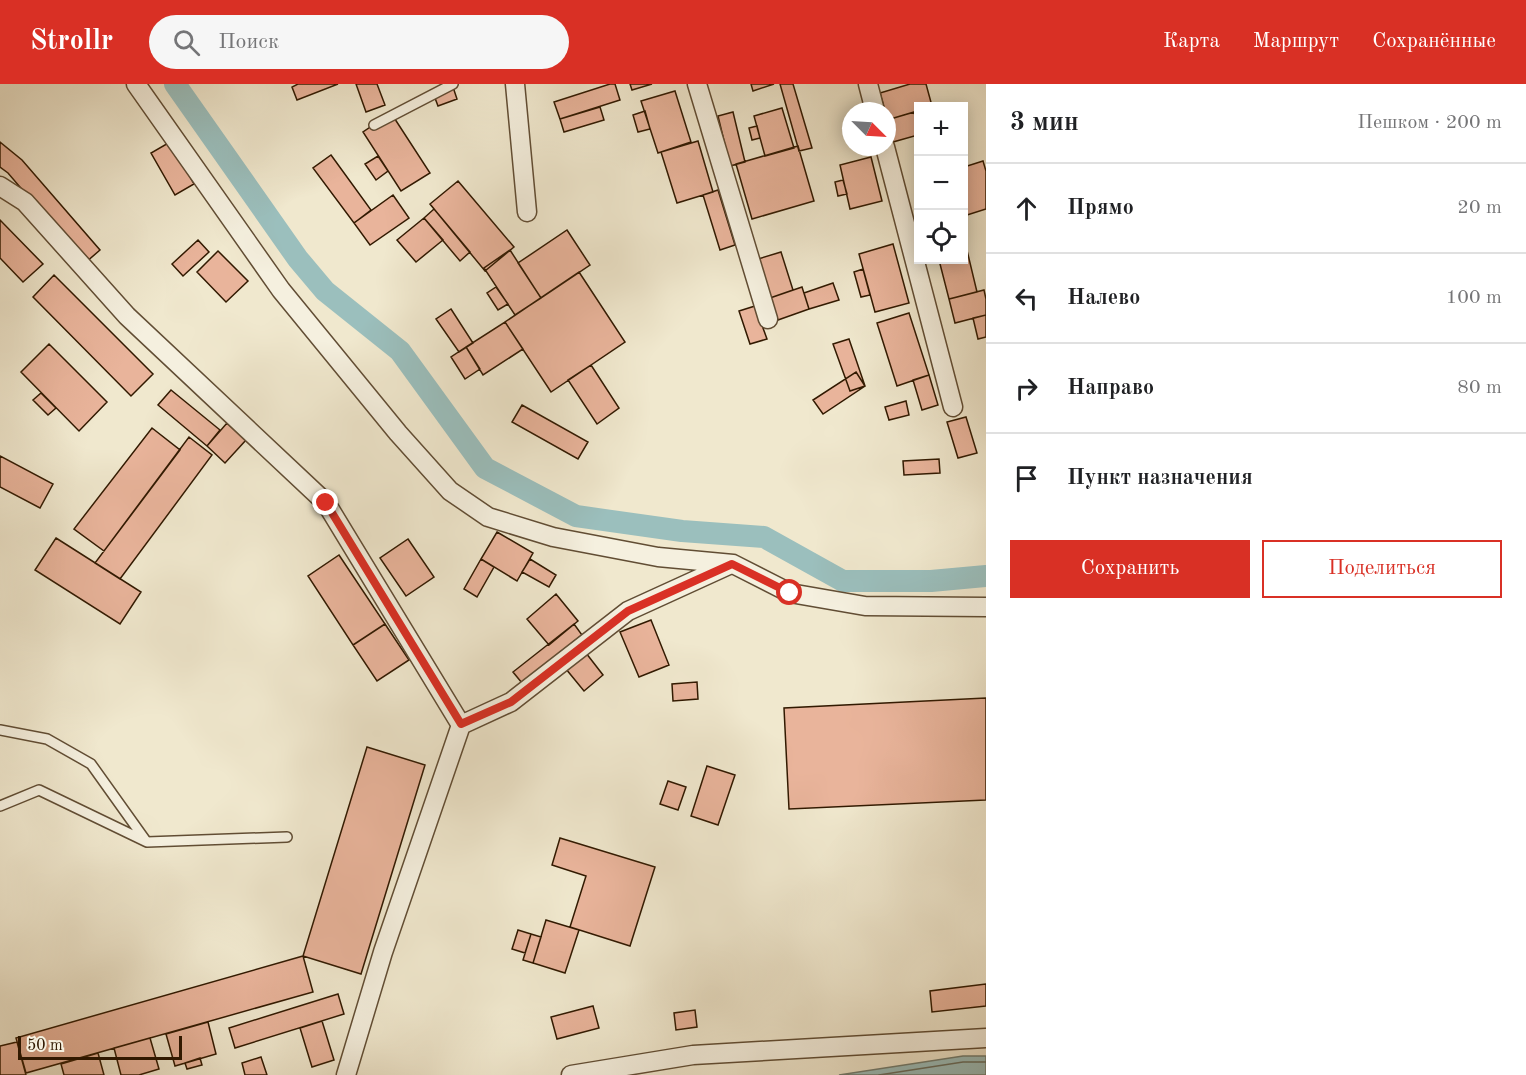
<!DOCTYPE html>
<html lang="ru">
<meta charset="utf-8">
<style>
body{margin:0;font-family:"Old Standard TT",serif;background:#f6f6f6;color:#202124}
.controls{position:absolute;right:18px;top:18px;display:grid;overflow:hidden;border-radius:0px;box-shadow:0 3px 15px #0003}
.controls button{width:54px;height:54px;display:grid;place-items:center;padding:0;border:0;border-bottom:2px solid #e0e0e0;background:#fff;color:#202124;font:30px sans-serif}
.compass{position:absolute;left:842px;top:18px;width:54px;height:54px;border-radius:50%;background:#fff;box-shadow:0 3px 15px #0003;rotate:114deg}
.scale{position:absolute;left:18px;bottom:15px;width:164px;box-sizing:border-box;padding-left:6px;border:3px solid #311900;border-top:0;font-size:16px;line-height:21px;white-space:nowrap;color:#311900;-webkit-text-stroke:4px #f5f0df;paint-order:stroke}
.stop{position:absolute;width:18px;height:18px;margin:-14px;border:4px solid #d93025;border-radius:50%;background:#fff}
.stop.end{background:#d93025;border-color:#fff;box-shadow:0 2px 6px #0008}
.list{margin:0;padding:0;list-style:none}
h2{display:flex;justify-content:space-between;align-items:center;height:78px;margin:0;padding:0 24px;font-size:26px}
h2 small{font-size:20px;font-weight:400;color:#757577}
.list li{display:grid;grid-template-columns:39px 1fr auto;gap:18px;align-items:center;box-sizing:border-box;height:90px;padding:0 24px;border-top:2px solid #e0e0e0}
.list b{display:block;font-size:22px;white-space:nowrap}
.list em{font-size:20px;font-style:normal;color:#757577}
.actions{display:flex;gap:12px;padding:18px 24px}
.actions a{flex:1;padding:14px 0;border:2px solid #d93025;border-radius:0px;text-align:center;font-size:21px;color:#d93025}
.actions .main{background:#d93025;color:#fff}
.icon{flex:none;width:33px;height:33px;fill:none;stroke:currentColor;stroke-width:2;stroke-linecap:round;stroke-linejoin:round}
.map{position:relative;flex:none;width:986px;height:991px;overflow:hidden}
header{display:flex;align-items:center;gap:36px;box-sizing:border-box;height:84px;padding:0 30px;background:#d93025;color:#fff}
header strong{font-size:28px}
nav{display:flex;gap:33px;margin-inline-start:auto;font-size:21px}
.search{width:420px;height:54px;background:#f6f6f6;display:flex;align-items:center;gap:15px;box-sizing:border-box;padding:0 21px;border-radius:33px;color:#757577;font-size:22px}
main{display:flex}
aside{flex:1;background:#fff}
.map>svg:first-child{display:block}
</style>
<header>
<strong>Strollr</strong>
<div class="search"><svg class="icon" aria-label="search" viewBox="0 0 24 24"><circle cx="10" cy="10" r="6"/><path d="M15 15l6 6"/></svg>Поиск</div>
<nav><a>Карта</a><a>Маршрут</a><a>Сохранённые</a></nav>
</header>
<main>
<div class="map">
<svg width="986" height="991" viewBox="0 0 986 991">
<rect width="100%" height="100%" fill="#f0e8ce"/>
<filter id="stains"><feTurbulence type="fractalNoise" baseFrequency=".00333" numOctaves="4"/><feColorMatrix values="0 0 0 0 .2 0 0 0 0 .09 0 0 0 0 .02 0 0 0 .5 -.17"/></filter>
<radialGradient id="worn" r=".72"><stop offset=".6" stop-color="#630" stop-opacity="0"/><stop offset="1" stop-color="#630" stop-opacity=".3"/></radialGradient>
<path fill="#9bbfbd" stroke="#717d71" stroke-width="1.5" d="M 963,972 L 986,972 L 986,991 L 839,991 Z"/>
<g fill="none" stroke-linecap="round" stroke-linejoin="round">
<path stroke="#666c5e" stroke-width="1.5" d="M 879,991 L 963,978 L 986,978"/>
<path stroke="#9bbfbd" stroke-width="22" d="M 175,0 L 298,175 L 325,207 L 400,267 L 485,384 L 576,432 L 682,447 L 764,453 L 843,497 L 931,497 L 986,492"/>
</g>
<path fill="#e9b49b" stroke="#311900" stroke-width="1.5" d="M 298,0 L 338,0 L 297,16 L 292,3 Z
M 356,0 L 377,0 L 385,21 L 366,28 Z
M 452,0 L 457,15 L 438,22 L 432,6 Z
M 610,0 L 615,0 L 620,16 L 560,35 L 554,18 Z
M 630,0 L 652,0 L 632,6 Z
M 751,0 L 774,0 L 753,7 Z
M 780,0 L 793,0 L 812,64 L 799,67 Z
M 910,0 L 926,0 L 932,22 L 918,22 L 918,27 L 887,36 L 887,27 L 885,27 L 880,9 Z
M 675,7 L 691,58 L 658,69 L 641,17 Z
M 600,23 L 604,36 L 564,48 L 560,35 Z
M 782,24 L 794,64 L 765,72 L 754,32 Z
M 645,27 L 650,45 L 638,48 L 633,31 Z
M 733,28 L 745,78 L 730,82 L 718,32 Z
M 914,28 L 918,43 L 918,51 L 893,58 L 887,36 Z
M 391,29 L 430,89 L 401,107 L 363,48 Z
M 757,42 L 760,54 L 752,56 L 749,44 Z
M 698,57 L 713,108 L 677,119 L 661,68 Z
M 0,58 L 22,76 L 100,166 L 85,179 L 8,89 L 0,83 Z
M 170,58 L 194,100 L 175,111 L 151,69 Z
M 798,62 L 814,117 L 752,135 L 736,80 Z
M 331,71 L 371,126 L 354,139 L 313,84 Z
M 378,72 L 388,87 L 376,96 L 365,80 Z
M 871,73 L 882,117 L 850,125 L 840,81 Z
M 983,77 L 986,87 L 986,125 L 967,131 L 964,118 L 964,83 Z
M 843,96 L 847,110 L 838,112 L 835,98 Z
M 458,97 L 514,163 L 485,187 L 430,120 Z
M 718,106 L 735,161 L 720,166 L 703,111 Z
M 393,111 L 409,134 L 370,161 L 354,139 Z
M 434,125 L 470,168 L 460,177 L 424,134 Z
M 424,134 L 443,156 L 416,178 L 397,156 Z
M 0,136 L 43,180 L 23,198 L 0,174 Z
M 567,146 L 590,181 L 541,214 L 518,179 Z
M 198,156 L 209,168 L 183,192 L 172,180 Z
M 965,158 L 977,208 L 949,215 L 939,176 L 964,176 L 964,159 Z
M 893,160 L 909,219 L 875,228 L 859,170 Z
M 510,166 L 541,214 L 515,231 L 484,184 Z
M 218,167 L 248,197 L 226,218 L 197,188 Z
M 781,168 L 793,206 L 770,214 L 758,175 Z
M 863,185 L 870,211 L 861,213 L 854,188 Z
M 579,188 L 625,258 L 551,308 L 505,238 Z
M 54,191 L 153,290 L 131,312 L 33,213 Z
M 833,199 L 839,216 L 809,225 L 804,209 Z
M 496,203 L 508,220 L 498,226 L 487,209 Z
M 802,203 L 809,225 L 778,236 L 770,214 Z
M 984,206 L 986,215 L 986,231 L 955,239 L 949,215 Z
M 755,222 L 767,255 L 750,260 L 739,227 Z
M 451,225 L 473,259 L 459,268 L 436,235 Z
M 909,229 L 929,291 L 897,302 L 877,239 Z
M 986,231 L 986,253 L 978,255 L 973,234 Z
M 505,238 L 523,265 L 483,291 L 466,263 Z
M 849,255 L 865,302 L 850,307 L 833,260 Z
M 49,260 L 107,318 L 79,347 L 21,288 Z
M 466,263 L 480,285 L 465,295 L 451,273 Z
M 591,281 L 619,324 L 597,340 L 568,296 Z
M 856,288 L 865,302 L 823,330 L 813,316 Z
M 929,291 L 938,321 L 922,326 L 913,296 Z
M 171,306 L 220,346 L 207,362 L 158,321 Z
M 41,309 L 56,324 L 48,331 L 33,316 Z
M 906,317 L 909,331 L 889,336 L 885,323 Z
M 522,321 L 588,358 L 578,375 L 512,338 Z
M 966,333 L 977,369 L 958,374 L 947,338 Z
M 227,339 L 246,356 L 225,379 L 207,362 Z
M 152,344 L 180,366 L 104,467 L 74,445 Z
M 189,353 L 212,371 L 120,495 L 95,479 Z
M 0,372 L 53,400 L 40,424 L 0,403 Z
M 939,375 L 940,389 L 904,391 L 903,377 Z
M 497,448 L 533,469 L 517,497 L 481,475 Z
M 56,454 L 141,508 L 120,540 L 35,486 Z
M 408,455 L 434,493 L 406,512 L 380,474 Z
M 339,471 L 385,540 L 353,561 L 308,492 Z
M 481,475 L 494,483 L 477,513 L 464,505 Z
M 530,475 L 556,491 L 549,503 L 522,488 Z
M 556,510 L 578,537 L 549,561 L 527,535 Z
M 651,536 L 669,581 L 639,593 L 620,548 Z
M 385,540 L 409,576 L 377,597 L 353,561 Z
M 574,540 L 582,551 L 522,599 L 513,588 Z
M 586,569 L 603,591 L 584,607 L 566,585 Z
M 697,598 L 698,615 L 673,617 L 672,600 Z
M 986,614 L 986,716 L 789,725 L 784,624 Z
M 367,663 L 425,681 L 361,890 L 303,872 Z
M 707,682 L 735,691 L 718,741 L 691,732 Z
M 668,697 L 686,703 L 678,726 L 660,720 Z
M 560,754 L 655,783 L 630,862 L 570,843 L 586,792 L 552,781 Z
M 546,836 L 579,846 L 565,889 L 533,879 Z
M 518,846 L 531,850 L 525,869 L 512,865 Z
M 531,850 L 541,853 L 533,879 L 523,876 Z
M 303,872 L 313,908 L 26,989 L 16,954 Z
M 986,900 L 986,922 L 932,928 L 930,907 Z
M 338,910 L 344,930 L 235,964 L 229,944 Z
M 593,922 L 599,944 L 557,955 L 551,933 Z
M 695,926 L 697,943 L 676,946 L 674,929 Z
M 322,937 L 334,976 L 312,983 L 300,944 Z
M 208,938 L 216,970 L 175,982 L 166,950 Z
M 150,954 L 159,985 L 139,991 L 121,991 L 114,964 Z
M 17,958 L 26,991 L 0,991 L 0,962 Z
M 98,969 L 104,991 L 64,991 L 61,980 Z
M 261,973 L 267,991 L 245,991 L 242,979 Z
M 200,974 L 202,981 L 187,985 L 185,979 Z"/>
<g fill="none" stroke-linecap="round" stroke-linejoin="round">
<defs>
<path id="service" d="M 374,41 L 453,0
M 0,646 L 47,655 L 91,680 L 146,757
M 0,722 L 39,706 L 147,758 L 287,753"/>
<path id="minor" d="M 136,0 L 281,206 L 398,349 L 450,407 L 488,433 L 553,453 L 658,473 L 733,480 L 790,509 L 865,522 L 986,523
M 515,0 L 527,128
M 697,0 L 768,235
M 868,0 L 875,27
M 885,63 L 953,323
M 0,102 L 25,118 L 127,232 L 326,419 L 461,641
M 346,991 L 383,868 L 461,641 L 511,618 L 628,527 L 731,480
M 571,991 L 693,971 L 986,954"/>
</defs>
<use href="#service" stroke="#614d34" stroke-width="12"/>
<use href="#minor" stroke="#614d34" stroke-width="21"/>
<use href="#service" stroke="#f5f0df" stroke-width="9"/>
<use href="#minor" stroke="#f5f0df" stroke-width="18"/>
</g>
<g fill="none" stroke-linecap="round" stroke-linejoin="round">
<path stroke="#d93025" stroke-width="8" d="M 326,419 L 461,640 L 511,618 L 628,527 L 732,480 L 790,509"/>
</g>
<rect width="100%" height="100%" filter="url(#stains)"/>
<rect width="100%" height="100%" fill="url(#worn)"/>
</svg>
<div class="controls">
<button>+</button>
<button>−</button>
<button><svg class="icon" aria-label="locate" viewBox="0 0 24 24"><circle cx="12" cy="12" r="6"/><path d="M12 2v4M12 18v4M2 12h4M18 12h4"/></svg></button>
</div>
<svg class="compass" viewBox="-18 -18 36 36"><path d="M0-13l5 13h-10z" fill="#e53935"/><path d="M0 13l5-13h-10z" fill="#757577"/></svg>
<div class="scale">50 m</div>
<div class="stop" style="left:790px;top:509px"></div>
<div class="stop end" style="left:326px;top:419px"></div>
</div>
<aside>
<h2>3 мин<small>Пешком · 200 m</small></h2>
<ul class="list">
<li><svg class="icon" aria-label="ahead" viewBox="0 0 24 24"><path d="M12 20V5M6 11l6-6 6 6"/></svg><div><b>Прямо</b></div><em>20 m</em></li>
<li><svg class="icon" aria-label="left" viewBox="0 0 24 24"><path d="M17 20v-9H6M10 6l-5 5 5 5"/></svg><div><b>Налево</b></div><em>100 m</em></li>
<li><svg class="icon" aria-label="right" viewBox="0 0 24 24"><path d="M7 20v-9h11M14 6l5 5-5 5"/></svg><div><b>Направо</b></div><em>80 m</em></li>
<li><svg class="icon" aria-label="arrive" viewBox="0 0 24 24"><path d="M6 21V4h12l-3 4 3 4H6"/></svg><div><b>Пункт назначения</b></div></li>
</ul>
<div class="actions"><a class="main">Сохранить</a><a>Поделиться</a></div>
</aside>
</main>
